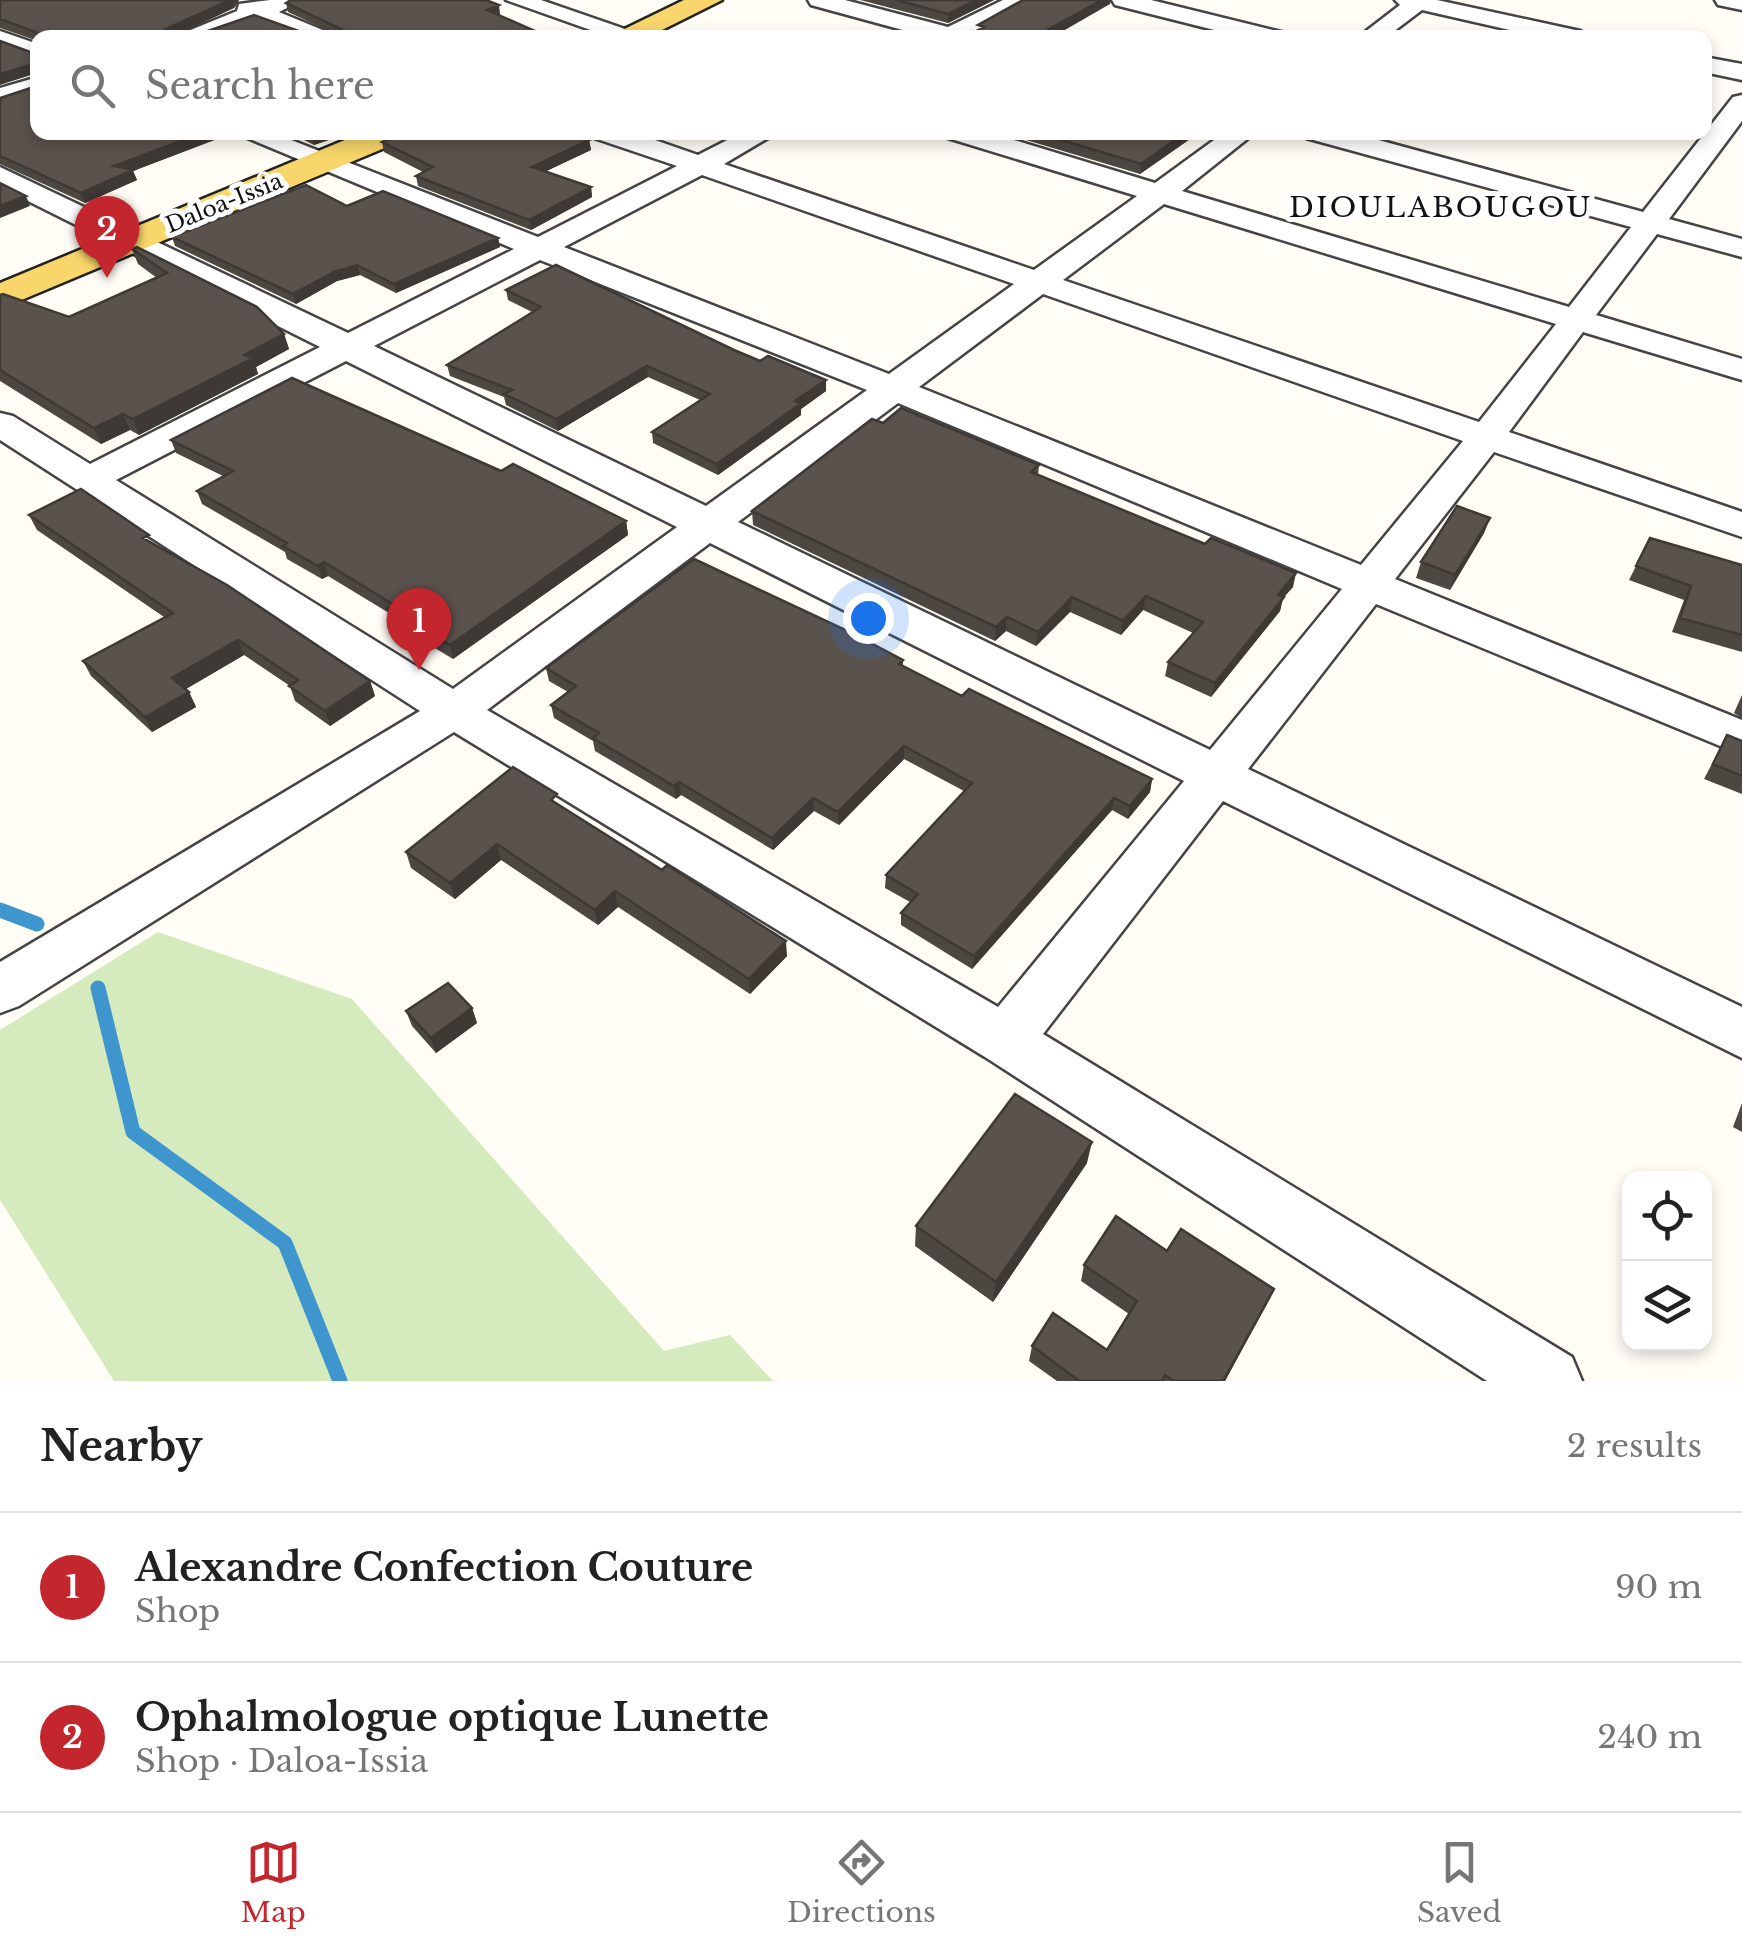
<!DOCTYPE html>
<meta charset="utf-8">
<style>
body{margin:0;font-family:"Libre Baskerville",serif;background:#f6f6f6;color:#222}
.controls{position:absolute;right:30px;bottom:30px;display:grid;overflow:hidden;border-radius:20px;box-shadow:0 5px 15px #0003}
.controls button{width:90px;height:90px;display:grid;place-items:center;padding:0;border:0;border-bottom:2px solid #e0e0e0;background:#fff;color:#222;font:50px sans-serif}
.you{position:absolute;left:868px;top:618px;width:35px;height:35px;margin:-25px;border:8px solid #fff;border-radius:50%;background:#1a73e8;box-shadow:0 0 0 15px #1a73e833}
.badge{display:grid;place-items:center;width:65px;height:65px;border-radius:50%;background:#c4262e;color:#fff;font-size:32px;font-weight:700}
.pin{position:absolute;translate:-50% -82px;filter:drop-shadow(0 2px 5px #0008)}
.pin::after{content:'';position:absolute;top:52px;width:35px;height:30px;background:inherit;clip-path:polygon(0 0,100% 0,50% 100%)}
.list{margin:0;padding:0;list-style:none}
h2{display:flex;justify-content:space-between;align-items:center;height:130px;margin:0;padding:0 40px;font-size:42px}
h2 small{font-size:32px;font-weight:400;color:#767676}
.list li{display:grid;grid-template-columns:65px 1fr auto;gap:30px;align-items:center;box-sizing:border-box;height:150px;padding:0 40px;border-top:2px solid #e0e0e0}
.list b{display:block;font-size:38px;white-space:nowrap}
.list p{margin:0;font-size:32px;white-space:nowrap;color:#767676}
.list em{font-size:32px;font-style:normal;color:#767676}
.icon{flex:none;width:55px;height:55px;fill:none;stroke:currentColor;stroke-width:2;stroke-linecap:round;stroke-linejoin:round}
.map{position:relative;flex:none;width:1742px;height:1381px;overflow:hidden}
.search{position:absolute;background:#fff;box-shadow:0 5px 15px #0003;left:30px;right:30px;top:30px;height:110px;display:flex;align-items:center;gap:25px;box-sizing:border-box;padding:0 35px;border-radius:20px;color:#767676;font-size:38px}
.sheet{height:430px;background:#fff}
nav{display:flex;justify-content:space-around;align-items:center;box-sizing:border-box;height:140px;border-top:2px solid #e0e0e0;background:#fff;font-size:28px;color:#767676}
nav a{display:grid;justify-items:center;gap:5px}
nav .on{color:#c4262e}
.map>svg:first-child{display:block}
</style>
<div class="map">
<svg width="1742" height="1381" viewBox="0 0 1742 1381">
<rect width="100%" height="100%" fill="#fffdf5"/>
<path fill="#d5ebbd" d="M 158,932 L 352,999 L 664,1351 L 730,1335 L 773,1381 L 114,1381 L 0,1200 L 0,1030 Z"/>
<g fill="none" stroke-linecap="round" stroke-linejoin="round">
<path stroke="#3f96cf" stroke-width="15" d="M 0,910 L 37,924
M 98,988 L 133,1132 L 285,1243 L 340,1381"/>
<defs>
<path id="minor" d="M 270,0 L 303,0 L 279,12 L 342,38 L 306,38 L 257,20 L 207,38 L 171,38 L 237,11 L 239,4 Z
M 506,0 L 541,0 L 651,38 L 613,38 Z
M 808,0 L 845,0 L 948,27 L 1003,0 L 1032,0 L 972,33 L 975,38 L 932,38 L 811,5 Z
M 1112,0 L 1151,0 L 1285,33 L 1289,38 L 1246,38 L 1115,5 Z
M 1395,0 L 1437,0 L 1580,31 L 1592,38 L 1545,38 L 1422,10 L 1385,38 L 1357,38 L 1400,5 Z
M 1715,0 L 1742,0 L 1742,10 L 1718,5 Z
M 0,31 L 38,44 L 38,59 L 0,46 Z
M 1704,57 L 1742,64 L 1742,80 L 1704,72 Z
M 38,77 L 38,93 L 0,105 L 0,88 Z
M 1742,95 L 1742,121 L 1669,219 L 1742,239 L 1742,257 L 1657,234 L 1596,315 L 1742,359 L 1742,380 L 1583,332 L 1509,432 L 1742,512 L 1742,537 L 1494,452 L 1395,579 L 1742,720 L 1742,755 L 1376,604 L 1248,769 L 1742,1007 L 1742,1058 L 1223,801 L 1043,1034 L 1572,1357 L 1582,1381 L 1487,1381 L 985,1057 L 454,732 L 19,1006 L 0,1013 L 0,962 L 420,711 L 0,440 L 0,413 L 13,416 L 90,464 L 320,347 L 0,187 L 0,167 L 348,333 L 514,249 L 233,132 L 271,132 L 538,237 L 677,166 L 594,138 L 591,132 L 632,132 L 698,155 L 743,132 L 778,132 L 724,164 L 1034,270 L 1137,196 L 948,138 L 945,132 L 988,132 L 1155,183 L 1225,132 L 1256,132 L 1182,191 L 1569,307 L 1631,227 L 1306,138 L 1303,132 L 1349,132 L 1643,212 L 1733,97 ZM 702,175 L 1014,284 L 889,374 L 564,247 ZM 1164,204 L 1556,324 L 1479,422 L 1063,280 ZM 540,260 L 867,390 L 706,506 L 374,346 ZM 1043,294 L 1463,441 L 1361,565 L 919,387 ZM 346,361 L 677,527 L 453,689 L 116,480 ZM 898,403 L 1342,589 L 1210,750 L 738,522 ZM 710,543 L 1184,781 L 998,1007 L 487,710 Z"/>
<path id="major" d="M 684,0 L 722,0 L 646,38 L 606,38 Z
M 364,132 L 410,132 L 406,139 L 0,309 L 0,283 Z"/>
</defs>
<use href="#minor" stroke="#444" stroke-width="5"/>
<use href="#major" stroke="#222" stroke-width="5"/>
<use href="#minor" fill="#fff" fill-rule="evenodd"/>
<use href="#major" fill="#f9d66b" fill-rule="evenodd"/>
</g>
<path fill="#4d4742" d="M 0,0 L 239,0 L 234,8 L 184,31 L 205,32 L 304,33 L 329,31 L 288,12 L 286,3 L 500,14 L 498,15 L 544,35 L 544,38 L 38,38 L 38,41 L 0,28 Z
M 860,0 L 994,0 L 948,23 Z
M 0,98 L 230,134 L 133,171 L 137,180 L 85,203 L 0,164 Z
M 288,132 L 352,132 L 314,145 Z
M 999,132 L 1200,132 L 1140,174 Z
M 589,140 L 591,150 L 546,171 L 591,187 L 592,197 L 531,230 L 418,186 L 416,176 L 423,172 L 384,152 L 382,142 Z
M 347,206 L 498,238 L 500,247 L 396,293 L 360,275 L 337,281 L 296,304 L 175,246 L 172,237 Z
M 132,249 L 284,334 L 289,349 L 256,367 L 258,374 L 139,435 L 130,430 L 101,444 L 0,381 L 0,295 L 69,317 L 157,278 L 138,264 Z
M 506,290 L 734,350 L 826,391 L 801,409 L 801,415 L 718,475 L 653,443 L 652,432 L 700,400 L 648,377 L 558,431 L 506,405 L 504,397 L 450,376 L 447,365 L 532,312 L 508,300 Z
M 883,423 L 1039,465 L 1038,475 L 1293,587 L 1283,598 L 1280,611 L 1211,697 L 1165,676 L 1168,662 L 1193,633 L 1143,610 L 1121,635 L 1070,612 L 1036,646 L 1006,631 L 995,641 L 753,525 L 752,511 Z
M 171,440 L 501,471 L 626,521 L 628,535 L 453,659 L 392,622 L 389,613 L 328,576 L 322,579 L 287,559 L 285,552 L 202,504 L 197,491 L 223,476 L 176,453 Z
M 29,515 L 153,543 L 370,681 L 375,696 L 330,726 L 295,701 L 290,686 L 244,655 L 186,689 L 189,692 L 196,707 L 152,732 L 91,676 L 83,661 L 164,617 L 37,530 Z
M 1490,518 L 1484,533 L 1450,590 L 1416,578 L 1421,562 Z
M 1650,538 L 1742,565 L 1742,652 L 1672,632 L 1684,600 L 1629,580 Z
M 903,660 L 903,666 L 962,696 L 1152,779 L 1150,792 L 1128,819 L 1112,810 L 972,969 L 901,925 L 901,913 L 910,902 L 885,888 L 886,875 L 964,791 L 904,759 L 839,825 L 814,811 L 773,850 L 681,795 L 676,799 L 595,751 L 593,741 L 554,718 L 551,705 L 568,692 L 549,681 L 546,668 Z
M 1742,695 L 1742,718 L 1734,713 Z
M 1727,735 L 1742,741 L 1742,794 L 1704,779 Z
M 560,805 L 787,956 L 750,994 L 618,907 L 598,925 L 501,860 L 455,899 L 411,868 L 406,852 Z
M 472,1008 L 477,1023 L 436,1053 L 412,1026 L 406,1011 Z
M 1742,1103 L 1742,1132 L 1733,1127 Z
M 1087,1163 L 993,1302 L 915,1246 L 916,1226 Z
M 1167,1251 L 1267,1304 L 1225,1381 L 1057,1381 L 1029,1361 L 1032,1346 L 1107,1350 L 1129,1314 L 1081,1281 L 1084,1265 Z"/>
<path fill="#3f3936" d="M 230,0 L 241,0 L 239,0 L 234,8 L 170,38 L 164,30 Z
M 976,0 L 994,0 L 948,23 L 948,14 Z
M 1102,0 L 1111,0 L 1110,4 L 1051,38 L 1042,33 Z
M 499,5 L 500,14 L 489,19 L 487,10 Z
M 33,64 L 37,73 L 0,85 L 0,74 Z
M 205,132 L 231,132 L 230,134 L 133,171 L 137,180 L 85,203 L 81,193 L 114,166 Z
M 320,132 L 352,132 L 314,145 L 312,135 Z
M 1186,132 L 1200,132 L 1140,174 L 1141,164 Z
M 589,140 L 591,150 L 534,177 L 532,167 Z
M 591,187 L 592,197 L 531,230 L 529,220 Z
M 26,196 L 30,206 L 0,218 L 0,206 Z
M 498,238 L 500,247 L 396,293 L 394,284 Z
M 357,265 L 360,275 L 337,281 L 296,304 L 293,294 L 334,272 Z
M 284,334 L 289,349 L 256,367 L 258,374 L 139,435 L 133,419 L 244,355 Z
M 647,366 L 648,377 L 558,431 L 556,419 Z
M 826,380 L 826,391 L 801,409 L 801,415 L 718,475 L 717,464 L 795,401 Z
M 123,414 L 130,430 L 101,444 L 94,428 Z
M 1490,518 L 1484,533 L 1450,590 L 1455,575 Z
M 626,521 L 628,535 L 453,659 L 450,645 Z
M 324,562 L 328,576 L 322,579 L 318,566 Z
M 1296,573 L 1293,587 L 1283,598 L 1280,611 L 1211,697 L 1215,683 L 1278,595 Z
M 1146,596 L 1143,610 L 1121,635 L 1123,621 Z
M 1072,597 L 1070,612 L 1036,646 L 1038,632 Z
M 1007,617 L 1006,631 L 995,641 L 996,627 Z
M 238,640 L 244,655 L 179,693 L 172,678 Z
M 370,681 L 375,696 L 330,726 L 325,711 Z
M 189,692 L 196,707 L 152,732 L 145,717 Z
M 904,746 L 904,759 L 839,825 L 838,812 Z
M 1152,779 L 1150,792 L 1128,819 L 1130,806 Z
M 679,782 L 681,795 L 676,799 L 674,786 Z
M 813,798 L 814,811 L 773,850 L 772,838 Z
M 1114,798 L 1112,810 L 972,969 L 974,956 Z
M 497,844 L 501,860 L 455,899 L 450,883 Z
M 615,891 L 618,907 L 598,925 L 595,910 Z
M 786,941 L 787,956 L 750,994 L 749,979 Z
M 472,1008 L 477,1023 L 436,1053 L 431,1038 Z
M 1092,1142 L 1087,1163 L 993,1302 L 996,1282 Z
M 1274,1289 L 1225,1381 L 1223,1381 Z"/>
<path fill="#5a524d" stroke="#3f3936" stroke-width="2.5" d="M 0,0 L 230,0 L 164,30 L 205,32 L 254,15 L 304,33 L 343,30 L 286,3 L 291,0 L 486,0 L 499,5 L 487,10 L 544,35 L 538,38 L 38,38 L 38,33 L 0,19 Z
M 896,0 L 976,0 L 948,14 Z
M 1023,0 L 1102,0 L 1042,33 L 1059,38 L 963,38 L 984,27 L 978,25 Z
M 0,41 L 33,53 L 38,50 L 38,67 L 33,64 L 0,74 Z
M 38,79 L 38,132 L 205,132 L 114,166 L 133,170 L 81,193 L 0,156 L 0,98 L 37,86 Z
M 569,132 L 589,140 L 532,167 L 591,187 L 529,220 L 416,176 L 433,167 L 382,142 L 405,132 Z
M 1035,132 L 1186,132 L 1141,164 Z
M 0,183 L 26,196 L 0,206 Z
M 306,185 L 347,206 L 383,191 L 498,238 L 394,284 L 357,265 L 334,272 L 293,294 L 172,237 Z
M 137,247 L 257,307 L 284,334 L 244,355 L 253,358 L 133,419 L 123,414 L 94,428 L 0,370 L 0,295 L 3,294 L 69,317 L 167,273 L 132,249 Z
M 556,265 L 734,350 L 760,361 L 768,356 L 826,380 L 795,401 L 800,404 L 717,464 L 652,432 L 710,394 L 647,366 L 556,419 L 504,394 L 512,390 L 447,365 L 541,307 L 506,290 Z
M 292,378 L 501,471 L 513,464 L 626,521 L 450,645 L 388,609 L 394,605 L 324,562 L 318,566 L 283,546 L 287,543 L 197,491 L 233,471 L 171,440 Z
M 901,408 L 1039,465 L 1031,472 L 1205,544 L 1211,538 L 1296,573 L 1278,595 L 1284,597 L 1215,683 L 1168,662 L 1203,622 L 1146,596 L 1123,621 L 1072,597 L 1038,632 L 1007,617 L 996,627 L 752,511 L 872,419 L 883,423 Z
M 81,489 L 149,535 L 143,538 L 227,585 L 370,681 L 325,711 L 289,686 L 298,680 L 238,640 L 172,678 L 189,692 L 145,717 L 83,661 L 173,613 L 29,515 Z
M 1457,506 L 1490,518 L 1455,575 L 1421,562 Z
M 1650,538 L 1742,565 L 1742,635 L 1680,618 L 1691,586 L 1636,566 Z
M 694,559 L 850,632 L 903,660 L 899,664 L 962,696 L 969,689 L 1152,779 L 1130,806 L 1114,798 L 974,956 L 901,913 L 918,894 L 886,875 L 972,783 L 904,746 L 838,812 L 813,798 L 772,838 L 679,782 L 674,786 L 593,738 L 599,733 L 551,705 L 576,686 L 546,668 Z
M 1727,735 L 1742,741 L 1742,776 L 1713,764 Z
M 513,767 L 557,794 L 551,800 L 662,870 L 667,865 L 786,941 L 749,979 L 615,891 L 595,910 L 497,844 L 450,883 L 406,852 Z
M 448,983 L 472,1008 L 431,1038 L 406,1011 Z
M 1015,1094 L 1092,1142 L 996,1282 L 916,1226 Z
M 1116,1216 L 1167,1251 L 1181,1229 L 1274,1289 L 1223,1381 L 1174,1381 L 1165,1375 L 1162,1381 L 1077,1381 L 1078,1380 L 1032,1346 L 1053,1313 L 1107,1350 L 1137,1301 L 1084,1265 Z"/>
<g text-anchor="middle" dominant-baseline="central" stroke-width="10" stroke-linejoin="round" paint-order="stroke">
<g font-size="22" fill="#111" stroke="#fff">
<text transform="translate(224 203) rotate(-22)">Daloa-Issia</text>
</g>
<g font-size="28" letter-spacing="2.5" fill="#111" stroke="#fff">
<text x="1441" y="207">DIOULABOUGOU</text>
</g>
</g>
</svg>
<div class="controls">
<button><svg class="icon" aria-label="locate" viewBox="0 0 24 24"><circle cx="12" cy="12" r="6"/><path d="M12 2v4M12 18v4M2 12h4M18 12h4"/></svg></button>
<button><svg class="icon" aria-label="layers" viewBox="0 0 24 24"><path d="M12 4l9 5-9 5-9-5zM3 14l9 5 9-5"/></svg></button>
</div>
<div class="you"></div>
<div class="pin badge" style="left:419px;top:670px">1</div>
<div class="pin badge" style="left:107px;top:278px">2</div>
<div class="search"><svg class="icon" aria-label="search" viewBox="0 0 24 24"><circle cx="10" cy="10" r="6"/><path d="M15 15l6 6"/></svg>Search here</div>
</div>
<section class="sheet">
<h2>Nearby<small>2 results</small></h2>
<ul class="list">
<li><span class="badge">1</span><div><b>Alexandre Confection Couture</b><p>Shop</p></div><em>90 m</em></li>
<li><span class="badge">2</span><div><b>Ophalmologue optique Lunette</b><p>Shop · Daloa-Issia</p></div><em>240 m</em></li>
</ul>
</section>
<nav>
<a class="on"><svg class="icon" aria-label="map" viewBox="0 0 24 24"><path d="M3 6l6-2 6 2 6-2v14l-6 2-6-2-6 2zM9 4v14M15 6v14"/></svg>Map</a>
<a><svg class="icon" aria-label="directions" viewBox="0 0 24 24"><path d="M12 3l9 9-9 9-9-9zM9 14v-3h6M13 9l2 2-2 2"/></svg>Directions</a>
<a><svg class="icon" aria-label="saved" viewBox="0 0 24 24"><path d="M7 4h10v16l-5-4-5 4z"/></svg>Saved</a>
</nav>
